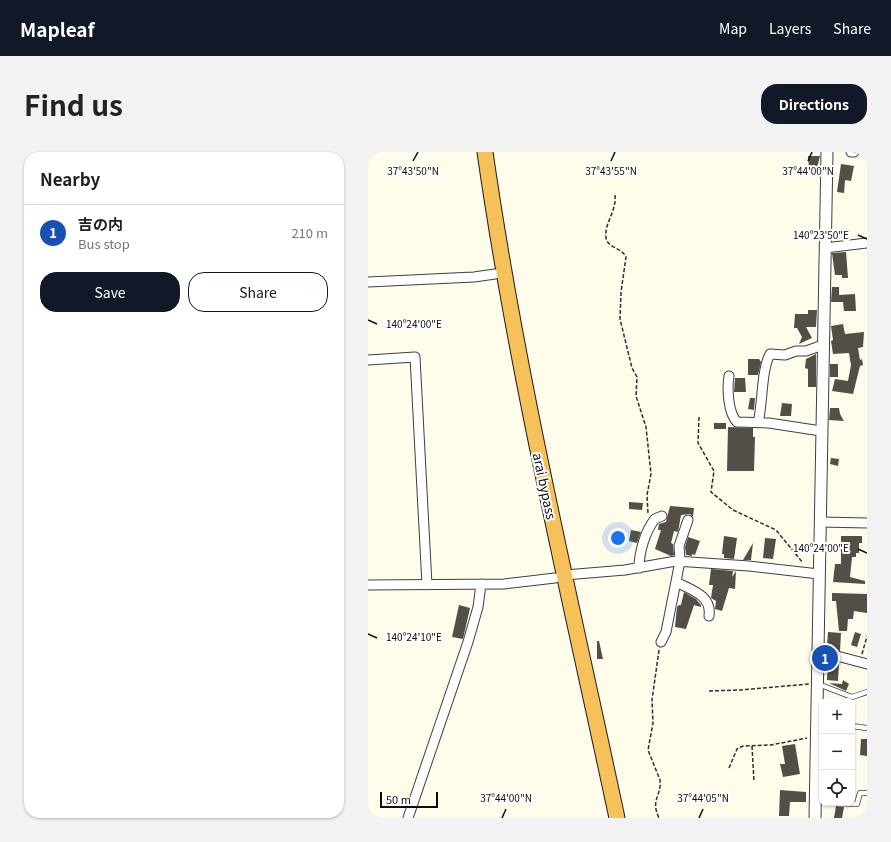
<!DOCTYPE html>
<meta charset="utf-8">
<style>
body{margin:0;font-family:Georgia,"Noto Sans JP",serif;background:#f2f2f2;color:#222}
.controls{position:absolute;right:12px;bottom:12px;display:grid;overflow:hidden;border-radius:8px;box-shadow:0 1px 3px #0004}
.controls button{width:36px;height:36px;display:grid;place-items:center;padding:0;border:0;border-bottom:1px solid #e0e0e0;background:#fff;color:#222;font:20px sans-serif}
.scale{position:absolute;left:12px;bottom:10px;width:58px;box-sizing:border-box;padding-left:4px;border:2px solid #0c0c0c;border-top:0;font-size:11px;line-height:14px;white-space:nowrap;color:#0c0c0c;-webkit-text-stroke:3px #fff;paint-order:stroke}
.you{position:absolute;left:250px;top:386px;width:14px;height:14px;margin:-10px;border:3px solid #fff;border-radius:50%;background:#1a73e8;box-shadow:0 0 0 6px #1a73e833}
.badge{display:grid;place-items:center;width:26px;height:26px;border-radius:50%;background:#111827;color:#fff;font-size:13px;font-weight:700}
.pin{position:absolute;translate:-50% -50%;border:2px solid #fff;box-shadow:0 1px 4px #0006}
.list{margin:0;padding:0;list-style:none}
h2{display:flex;justify-content:space-between;align-items:center;height:52px;margin:0;padding:0 16px;font-size:17px}
h2 small{font-size:13px;font-weight:400;color:#767676}
.list li{display:grid;grid-template-columns:26px 1fr auto;gap:12px;align-items:center;box-sizing:border-box;height:56px;padding:0 16px;border-top:1px solid #e0e0e0}
.list b{display:block;font-size:15px;white-space:nowrap}
.list p{margin:0;font-size:13px;white-space:nowrap;color:#767676}
.list em{font-size:13px;font-style:normal;color:#767676}
.actions{display:flex;gap:8px;padding:12px 16px}
.actions a{flex:1;padding:9px 0;border:1px solid #111827;border-radius:16px;text-align:center;font-size:14px;color:#111827}
.actions .main{background:#111827;color:#fff}
.icon{flex:none;width:22px;height:22px;fill:none;stroke:currentColor;stroke-width:2;stroke-linecap:round;stroke-linejoin:round}
.map{position:relative;flex:none;width:499px;height:666px;overflow:hidden;border-radius:16px}
header{display:flex;align-items:center;gap:24px;box-sizing:border-box;height:56px;padding:0 20px;background:#111827;color:#fff}
header strong{font-size:19px}
nav{display:flex;gap:22px;margin-inline-start:auto;font-size:14px}
.intro{display:flex;align-items:center;justify-content:space-between;box-sizing:border-box;height:96px;padding:0 24px}
h1{margin:0;font-size:28px}
.button{padding:10px 18px;border-radius:16px;background:#111827;color:#fff;font-size:14px;font-weight:700}
main{display:flex;gap:24px;padding:0 24px}
aside{flex:1;background:#fff;border-radius:16px;box-shadow:0 1px 3px #0004}
.map>svg:first-child{display:block}
</style>
<header>
<strong>Mapleaf</strong>
<nav><a>Map</a><a>Layers</a><a>Share</a></nav>
</header>
<div class="intro"><h1>Find us</h1><a class="button">Directions</a></div>
<main>
<aside>
<h2>Nearby<small></small></h2>
<ul class="list">
<li><span class="badge" style="background:#1a4fb4">1</span><div><b>吉の内</b><p>Bus stop</p></div><em>210 m</em></li>
</ul>
<div class="actions"><a class="main">Save</a><a>Share</a></div>
</aside>
<div class="map">
<svg width="499" height="666" viewBox="0 0 499 666">
<rect width="100%" height="100%" fill="#fffceb"/>
<path fill="#544e48" d="M 440,4 L 452,4 L 449,16 L 441,16 Z
M 473,12 L 486,14 L 483,29 L 477,28 L 476,41 L 469,40 Z
M 478,100 L 480,126 L 474,126 L 474,123 L 467,123 L 464,101 Z
M 464,135 L 471,135 L 471,143 L 487,142 L 488,159 L 476,159 L 475,150 L 463,150 Z
M 440,158 L 449,158 L 448,175 L 438,175 L 444,186 L 431,192 L 434,185 L 429,176 L 426,176 L 427,162 L 440,162 Z
M 475,172 L 477,182 L 496,180 L 495,195 L 490,196 L 492,208 L 494,207 L 495,213 L 492,214 L 485,242 L 464,239 L 467,227 L 480,229 L 483,213 L 481,201 L 465,202 L 463,189 L 465,188 L 463,174 Z
M 448,202 L 448,235 L 440,235 L 440,217 L 437,216 L 438,207 Z
M 380,207 L 391,207 L 393,210 L 390,223 L 380,223 Z
M 462,212 L 470,212 L 470,225 L 462,225 Z
M 367,226 L 377,226 L 378,240 L 366,240 Z
M 382,246 L 387,246 L 386,258 L 380,257 Z
M 414,251 L 424,252 L 423,264 L 412,264 Z
M 462,256 L 471,256 L 472,262 L 476,269 L 461,268 Z
M 346,271 L 358,271 L 358,277 L 346,277 Z
M 360,275 L 385,276 L 385,285 L 387,285 L 386,319 L 359,319 Z
M 463,306 L 471,307 L 470,314 L 462,312 Z
M 261,350 L 275,351 L 274,358 L 261,357 Z
M 302,354 L 326,356 L 325,365 L 322,362 L 313,363 L 310,380 L 306,379 L 303,391 L 305,392 L 306,403 L 303,404 L 287,397 L 293,378 L 290,378 L 291,372 L 298,370 Z
M 263,378 L 273,380 L 269,391 L 261,389 Z
M 356,384 L 369,386 L 366,407 L 356,406 L 356,402 L 354,402 Z
M 473,384 L 494,384 L 494,391 L 491,391 L 491,401 L 488,401 L 488,405 L 484,405 L 482,425 L 497,429 L 497,432 L 465,430 L 467,412 L 473,412 Z
M 320,385 L 332,389 L 327,403 L 324,402 L 324,404 L 318,403 L 317,395 Z
M 397,386 L 408,387 L 405,407 L 395,406 Z
M 385,391 L 383,408 L 375,408 Z
M 343,417 L 365,419 L 364,425 L 368,419 L 367,437 L 361,436 L 354,459 L 347,457 L 348,449 L 343,446 L 345,433 L 341,433 Z
M 316,440 L 328,447 L 333,453 L 333,455 L 326,453 L 318,477 L 307,475 L 309,455 L 311,453 L 313,453 Z
M 464,441 L 499,442 L 499,461 L 486,459 L 485,467 L 480,467 L 479,479 L 471,479 L 468,449 L 464,449 Z
M 91,453 L 102,456 L 95,487 L 84,485 Z
M 460,480 L 473,481 L 472,499 L 459,495 Z
M 487,480 L 493,482 L 489,495 L 483,493 Z
M 229,489 L 231,489 L 235,507 L 229,507 Z
M 460,508 L 471,511 L 470,529 L 459,528 Z
M 475,528 L 481,532 L 478,539 L 461,531 L 474,532 Z
M 493,587 L 499,587 L 499,604 L 492,603 Z
M 427,592 L 432,622 L 415,625 L 412,612 L 417,612 L 414,594 Z
M 412,638 L 438,640 L 438,650 L 422,650 L 421,664 L 411,664 Z
M 468,654 L 476,655 L 474,666 L 466,666 Z"/>
<g fill="none" stroke-linecap="round" stroke-linejoin="round">
<defs>
<path id="service" d="M 450,532 L 484,545 L 499,540
M 484,574 L 499,576
M 470,651 L 489,652 L 492,641 L 499,641"/>
<path id="minor" d="M 483,0 L 486,0
M 457,96 L 499,91
M 0,130 L 106,125 L 127,122
M 0,208 L 47,205 L 59,433
M 361,224 C 359,237 360,261 369,270 L 401,271 L 453,279
M 390,271 C 395,251 393,219 402,202 L 417,203 L 428,199 L 438,199 L 455,193
M 452,370 L 499,371
M 271,416 C 271,401 277,379 287,367 L 294,364
M 197,423 L 257,418 L 308,409 L 381,414 L 451,422
M 308,430 C 323,438 344,443 341,464
M 0,433 L 136,432 L 187,426
M 293,490 L 298,480 L 312,409 L 311,394 L 320,368
M 450,499 L 499,512
M 40,666 L 100,490 L 110,455 L 113,432"/>
<path id="tertiary" d="M 447,666 L 459,0"/>
<path id="trunk" d="M 117,0 C 149,224 202,445 249,666"/>
</defs>
<use href="#service" stroke="#3f3f3f" stroke-width="6"/>
<use href="#minor" stroke="#3f3f3f" stroke-width="11"/>
<use href="#tertiary" stroke="#3f3f3f" stroke-width="13"/>
<use href="#trunk" stroke="#1d1d1d" stroke-width="17"/>
<path stroke="#2e2e2e" stroke-width="1.5" stroke-dasharray="4 2" stroke-linecap="butt" d="M 247,43 C 249,59 236,71 238,86 C 240,96 254,96 258,105 L 253,140 L 252,167 L 264,216 L 269,225 L 268,244 L 278,275 L 283,322 L 279,343 L 280,362
M 331,265 L 330,291 L 346,319 L 343,340 L 365,358 L 408,378 L 435,411
M 291,498 L 284,548 L 285,571 L 280,598 L 292,628 C 294,644 282,647 291,666
M 494,502 L 499,484
M 341,539 L 372,538 L 441,532
M 384,594 L 386,630
M 361,616 L 369,597 L 375,594 L 403,593 L 439,586"/>
<use href="#service" stroke="#fff" stroke-width="4.5"/>
<use href="#minor" stroke="#fff" stroke-width="9"/>
<use href="#tertiary" stroke="#fff" stroke-width="11"/>
<use href="#trunk" stroke="#f6c05a" stroke-width="15"/>
</g>
<path fill="none" stroke="#0c0c0c" stroke-width="1.5" d="M 45,9 L 50,0M 243,9 L 247,0M 440,9 L 444,0M 490,83 L 499,87M 0,168 L 9,172M 490,397 L 499,401M 0,482 L 9,486M 134,666 L 138,657M 331,666 L 335,657"/>
<g text-anchor="middle" dominant-baseline="central" stroke-width="4" stroke-linejoin="round" paint-order="stroke">
<g font-size="13" fill="#0c0c0c" stroke="#fff">
<text transform="translate(177 334) rotate(78)">arai bypass</text>
</g>
</g>
<g font-size="10" text-anchor="middle" fill="#0c0c0c" stroke="#fff" stroke-width="4" stroke-linejoin="round" paint-order="stroke">
<text x="45" y="23">37°43'50"N</text>
<text x="243" y="23">37°43'55"N</text>
<text x="440" y="23">37°44'00"N</text>
<text x="453" y="87">140°23'50"E</text>
<text x="46" y="176">140°24'00"E</text>
<text x="453" y="400">140°24'00"E</text>
<text x="46" y="489">140°24'10"E</text>
<text x="138" y="650">37°44'00"N</text>
<text x="335" y="650">37°44'05"N</text>
</g>
</svg>
<div class="controls">
<button>+</button>
<button>−</button>
<button><svg class="icon" aria-label="locate" viewBox="0 0 24 24"><circle cx="12" cy="12" r="6"/><path d="M12 2v4M12 18v4M2 12h4M18 12h4"/></svg></button>
</div>
<div class="scale">50 m</div>
<div class="you"></div>
<div class="pin badge" style="left:457px;top:506px;background:#1a4fb4">1</div>
</div>
</main>
